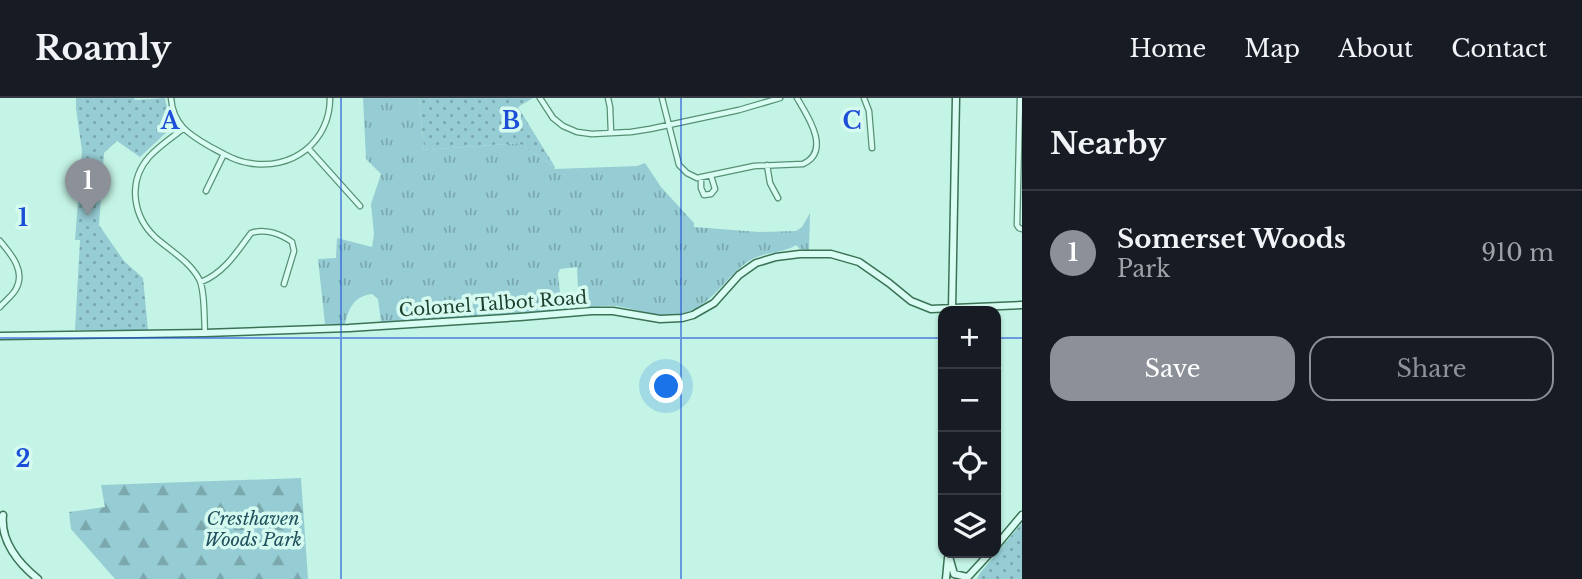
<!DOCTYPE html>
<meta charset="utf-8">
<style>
body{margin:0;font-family:"Libre Baskerville",serif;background:#242831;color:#f1f3f6}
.controls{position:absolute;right:21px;bottom:21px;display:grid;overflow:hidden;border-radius:14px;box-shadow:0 2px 5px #0004}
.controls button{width:63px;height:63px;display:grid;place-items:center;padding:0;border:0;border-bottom:2px solid #363941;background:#171b24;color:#f1f3f6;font:35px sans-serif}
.you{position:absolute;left:667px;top:289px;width:24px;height:24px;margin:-18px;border:5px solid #fff;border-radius:50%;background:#1a73e8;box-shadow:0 0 0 10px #1a73e833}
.badge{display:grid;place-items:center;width:46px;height:46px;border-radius:50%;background:#8c9099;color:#fff;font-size:23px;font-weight:700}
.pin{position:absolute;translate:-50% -58px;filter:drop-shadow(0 2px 4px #0008)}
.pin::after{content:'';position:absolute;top:37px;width:24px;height:21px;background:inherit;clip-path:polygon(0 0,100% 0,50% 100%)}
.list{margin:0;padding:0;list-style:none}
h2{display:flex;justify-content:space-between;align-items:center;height:91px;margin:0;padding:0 28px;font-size:30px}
h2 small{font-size:23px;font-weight:400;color:#9ea1a6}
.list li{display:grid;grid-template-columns:46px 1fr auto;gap:21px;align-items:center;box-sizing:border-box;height:126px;padding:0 28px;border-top:2px solid #363941}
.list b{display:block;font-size:26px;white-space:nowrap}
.list p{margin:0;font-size:23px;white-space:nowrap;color:#9ea1a6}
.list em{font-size:23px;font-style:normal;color:#9ea1a6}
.actions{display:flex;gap:14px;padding:21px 28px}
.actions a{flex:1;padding:16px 0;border:2px solid #8c9099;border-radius:21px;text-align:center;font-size:24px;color:#8c9099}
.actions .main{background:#8c9099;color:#fff}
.icon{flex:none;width:38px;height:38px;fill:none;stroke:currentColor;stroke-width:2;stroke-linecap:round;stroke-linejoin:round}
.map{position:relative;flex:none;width:1022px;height:481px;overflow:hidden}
header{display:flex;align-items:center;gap:42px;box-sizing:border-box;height:98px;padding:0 35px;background:#171b24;border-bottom:2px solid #363941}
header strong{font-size:33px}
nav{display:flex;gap:38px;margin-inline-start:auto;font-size:24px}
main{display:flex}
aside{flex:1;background:#171b24}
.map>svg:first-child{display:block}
</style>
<header>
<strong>Roamly</strong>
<nav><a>Home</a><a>Map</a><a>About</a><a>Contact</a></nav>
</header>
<main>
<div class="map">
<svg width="1022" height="481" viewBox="0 0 1022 481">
<defs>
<pattern id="grass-tufts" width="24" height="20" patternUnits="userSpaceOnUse" patternTransform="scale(1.75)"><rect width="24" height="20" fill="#96cdd4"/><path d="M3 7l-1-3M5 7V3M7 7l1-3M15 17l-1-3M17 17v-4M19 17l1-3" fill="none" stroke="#7aa8ac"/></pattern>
<pattern id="forest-firs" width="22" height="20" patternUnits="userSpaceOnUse" patternTransform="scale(1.75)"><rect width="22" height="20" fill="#96cdd4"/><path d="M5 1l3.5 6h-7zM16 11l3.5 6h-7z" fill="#7aa8ac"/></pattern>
<pattern id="park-dots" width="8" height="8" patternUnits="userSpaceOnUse" patternTransform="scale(1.75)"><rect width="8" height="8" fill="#96cdd4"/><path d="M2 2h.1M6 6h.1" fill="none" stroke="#7aa8ac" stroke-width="1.8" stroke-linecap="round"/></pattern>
</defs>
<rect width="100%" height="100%" fill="#c4f4e5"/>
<path fill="url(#grass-tufts)" d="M 363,0 L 419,0 L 424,52 L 519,45 L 555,69 L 554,71 L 637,68 L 645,65 L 661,89 L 694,125 L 694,129 L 759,134 L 796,133 L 802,129 L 810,115 L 809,152 L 800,151 L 796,147 C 784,155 767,154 754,160 C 724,176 714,211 676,217 C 656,220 637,211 617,208 C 605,207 591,209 579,210 L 577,169 L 560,171 L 558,176 L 560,195 L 554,204 L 554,212 L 521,215 L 381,224 L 378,201 L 372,196 C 354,198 349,210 345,226 L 325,226 L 318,161 L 336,160 L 337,140 L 372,149 L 374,136 L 371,106 L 381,76 L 366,61 Z"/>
<path fill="url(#forest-firs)" d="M 301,380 L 308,481 L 115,481 L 71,431 L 69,414 L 105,409 L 101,387 Z"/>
<path fill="url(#park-dots)" d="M 76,0 L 134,0 L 135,2 L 165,0 L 171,30 L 140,59 L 117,43 L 104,55 L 99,127 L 124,163 L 143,180 L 148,232 L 75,232 L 80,142 L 75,142 L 82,53 L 76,10 Z
M 419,0 L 533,0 L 518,9 L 555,69 L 519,45 L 424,52 Z
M 1022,425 L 1022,481 L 977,481 L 980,475 Z"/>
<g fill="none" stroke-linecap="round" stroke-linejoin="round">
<defs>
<path id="street" d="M 171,0 C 173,26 188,36 209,48 C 222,55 235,63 249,65 C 292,73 330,44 330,0
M 540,0 L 553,20 L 563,28 L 577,34 L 592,36 L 631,34 L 650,31 L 739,12 L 780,0
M 608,0 L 610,9 L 611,35
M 662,0 L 679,67 L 687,75 L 697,80 L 754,68 L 803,66 C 832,53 807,17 797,0
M 864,0 L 869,13 L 872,50
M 1020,0 L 1017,127 L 1019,130 L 1022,131
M 183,31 C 171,40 159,48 149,59 C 127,84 133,119 156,140 C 171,153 190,164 199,181 C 205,191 204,222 205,235
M 308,50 L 360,108
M 767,67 L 770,85 L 778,100
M 701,79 L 701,90 L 704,97 L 711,96 L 715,91 L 711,78
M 206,93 L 224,56
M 0,143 C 11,156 26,173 16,191 C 13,197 5,203 0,209
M 201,184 C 224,175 237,154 251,135 C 265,130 281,136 292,144 L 294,153 L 284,186"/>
<path id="secondary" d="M 952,212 L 956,0
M 0,238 L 205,235 L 349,230 L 520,219 L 592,213 L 613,213 L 660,221 L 682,220 L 693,217 L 714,205 L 739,177 L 756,165 L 776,159 L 800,156 L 831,156 L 859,164 L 889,185 L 911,203 L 931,211 L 1022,207
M 3,417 C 0,443 19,466 38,481
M 996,448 L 1022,417
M 948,455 L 954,476 L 967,479
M 946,481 L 948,460
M 966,481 L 990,455"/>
</defs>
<use href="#street" stroke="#579175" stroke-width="7"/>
<use href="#secondary" stroke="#3a7356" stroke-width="9"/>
<use href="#street" stroke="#d9fdf2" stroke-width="4.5"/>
<use href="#secondary" stroke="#d9fdf2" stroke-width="6"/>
</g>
<path fill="none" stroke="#1d4ed8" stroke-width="2" stroke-opacity="0.55" d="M 341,0 L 341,481M 681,0 L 681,481M 0,240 L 943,240M 996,240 L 1022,240"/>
<g text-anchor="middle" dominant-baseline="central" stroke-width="7" stroke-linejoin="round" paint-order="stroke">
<g font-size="18" fill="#1d3f2d" stroke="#d5faef">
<text transform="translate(493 206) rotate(-4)">Colonel Talbot Road</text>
</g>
<g font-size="18" font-style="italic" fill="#21505e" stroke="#d5faef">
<text x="253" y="421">Cresthaven<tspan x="253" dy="21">Woods Park</tspan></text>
</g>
</g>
<g font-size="23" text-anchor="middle" font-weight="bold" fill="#1d4ed8" stroke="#d5faef" stroke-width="7" stroke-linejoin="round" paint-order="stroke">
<text x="170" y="31">A</text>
<text x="511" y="31">B</text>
<text x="852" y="31">C</text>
<text x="23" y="128">1</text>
<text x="23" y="369">2</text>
</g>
</svg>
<div class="controls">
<button>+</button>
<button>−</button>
<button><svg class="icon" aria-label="locate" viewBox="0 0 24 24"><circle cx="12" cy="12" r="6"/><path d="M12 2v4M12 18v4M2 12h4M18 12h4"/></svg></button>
<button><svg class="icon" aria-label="layers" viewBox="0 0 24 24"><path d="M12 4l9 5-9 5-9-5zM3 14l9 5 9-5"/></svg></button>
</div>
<div class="you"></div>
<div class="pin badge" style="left:88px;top:118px">1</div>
</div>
<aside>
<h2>Nearby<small></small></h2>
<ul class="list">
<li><span class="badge">1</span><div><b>Somerset Woods</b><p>Park</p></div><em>910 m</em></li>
</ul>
<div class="actions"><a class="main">Save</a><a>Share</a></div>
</aside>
</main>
